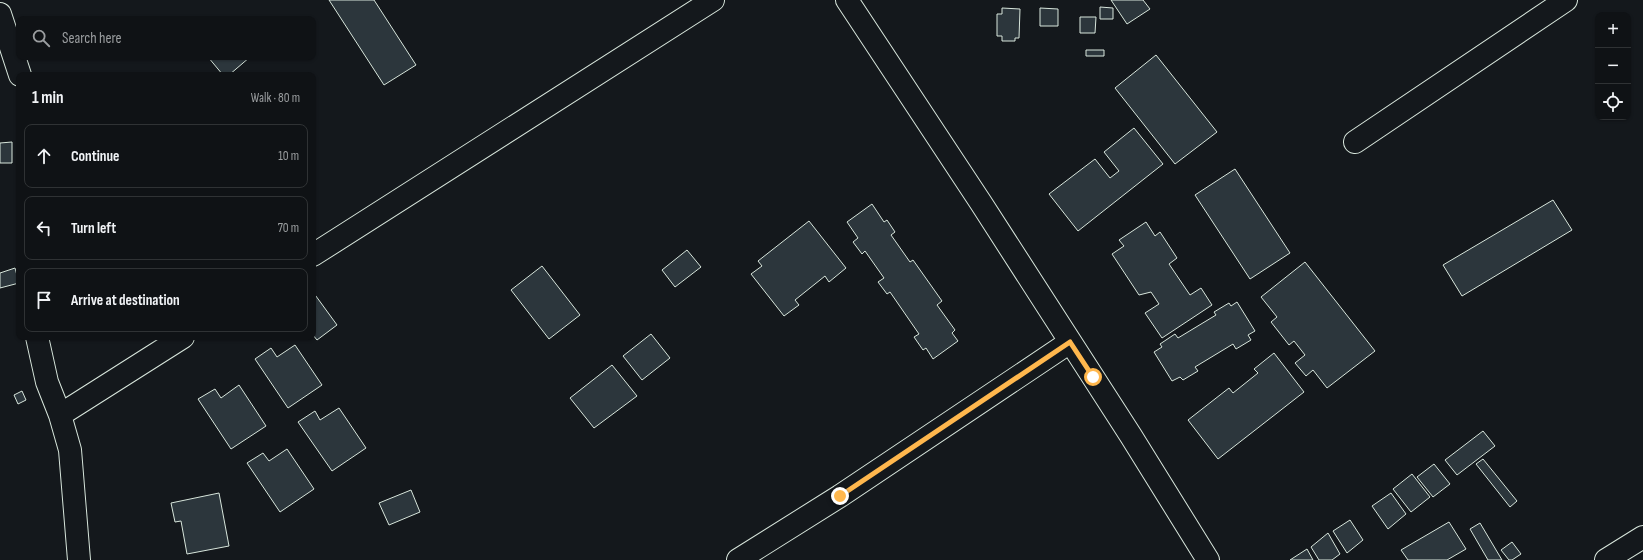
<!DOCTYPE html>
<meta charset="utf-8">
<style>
body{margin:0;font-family:"Sofia Sans Condensed",sans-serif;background:#181b1e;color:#f1f3f6}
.controls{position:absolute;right:12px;top:12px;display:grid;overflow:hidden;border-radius:8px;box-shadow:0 1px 3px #0004}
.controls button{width:36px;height:36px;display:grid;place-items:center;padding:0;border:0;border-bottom:1px solid #2f3234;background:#0f1215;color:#f1f3f6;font:20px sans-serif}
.stop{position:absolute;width:12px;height:12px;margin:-9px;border:3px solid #ffb74d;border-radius:50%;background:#fff}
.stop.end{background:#ffb74d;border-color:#fff;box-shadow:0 1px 4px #0008}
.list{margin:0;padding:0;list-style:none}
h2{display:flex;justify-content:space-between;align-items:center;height:52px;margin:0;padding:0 16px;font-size:17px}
h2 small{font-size:13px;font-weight:400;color:#9b9ea0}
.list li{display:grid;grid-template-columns:26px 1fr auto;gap:12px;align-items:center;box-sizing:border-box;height:64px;margin:0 8px 8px;padding:0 8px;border:1px solid #2f3234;border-radius:8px}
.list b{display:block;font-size:15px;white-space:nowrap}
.list em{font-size:13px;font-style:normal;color:#9b9ea0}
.icon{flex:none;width:22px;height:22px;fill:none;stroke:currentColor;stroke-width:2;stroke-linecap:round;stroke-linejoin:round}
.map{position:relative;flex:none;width:1643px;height:560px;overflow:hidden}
.search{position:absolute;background:#0f1215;box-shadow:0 1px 3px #0004;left:16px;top:16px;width:300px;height:44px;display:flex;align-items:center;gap:10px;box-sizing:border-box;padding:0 14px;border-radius:8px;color:#9b9ea0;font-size:15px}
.panel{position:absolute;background:#0f1215;box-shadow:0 1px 3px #0004;left:16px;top:72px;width:300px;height:268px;border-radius:8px}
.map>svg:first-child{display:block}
</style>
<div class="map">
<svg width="1643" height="560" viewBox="0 0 1643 560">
<rect width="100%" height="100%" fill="#14181c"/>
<path fill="#2c363c" stroke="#d8e6dc" d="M 329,0 L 374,0 L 416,65 L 384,85 Z
M 1111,0 L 1143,0 L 1150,9 L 1127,24 Z
M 1100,7 L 1113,8 L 1113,19 L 1100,19 Z
M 1002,8 L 1020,9 L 1019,38 L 1015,38 L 1015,41 L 1002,41 L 1002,36 L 997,36 L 997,14 L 1002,14 Z
M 1040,8 L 1058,9 L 1058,26 L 1040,26 Z
M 1080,17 L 1096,17 L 1095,33 L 1080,33 Z
M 1086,50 L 1104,50 L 1104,56 L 1086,56 Z
M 1156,55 L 1217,132 L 1175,164 L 1115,88 Z
M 208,57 L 250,57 L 229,75 L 223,75 Z
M 1134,128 L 1163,164 L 1078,231 L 1049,194 L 1095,159 L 1110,178 L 1119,171 L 1104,152 Z
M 12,142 L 12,163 L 0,163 L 0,143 Z
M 1235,169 L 1290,253 L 1250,279 L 1195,195 Z
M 1553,200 L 1572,230 L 1462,296 L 1443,265 Z
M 872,204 L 884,222 L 887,220 L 895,232 L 891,235 L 910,262 L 913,260 L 942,301 L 937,305 L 955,330 L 952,333 L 958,341 L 933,359 L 926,348 L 923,350 L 914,337 L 919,334 L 890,292 L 887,294 L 878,282 L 884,278 L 865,251 L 862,254 L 853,242 L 858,238 L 847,222 Z
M 809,221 L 846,268 L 829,282 L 825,276 L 795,300 L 799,305 L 784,316 L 751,274 L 762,266 L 758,261 Z
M 1146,222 L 1155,236 L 1160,232 L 1177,258 L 1169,264 L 1190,295 L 1201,288 L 1212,305 L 1162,338 L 1145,313 L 1159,304 L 1151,292 L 1139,295 L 1112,254 L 1124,246 L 1119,240 Z
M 687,250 L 701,267 L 675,287 L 662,270 Z
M 1305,262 L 1375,351 L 1327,388 L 1313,370 L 1306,376 L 1295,363 L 1305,355 L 1294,341 L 1289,345 L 1271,322 L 1277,317 L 1261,297 Z
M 542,266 L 580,315 L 549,339 L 511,290 Z
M 15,268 L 19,283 L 0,288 L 0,273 Z
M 313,292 L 337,325 L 317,340 L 313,335 Z
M 1237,302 L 1255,331 L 1248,335 L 1251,340 L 1236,349 L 1233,344 L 1195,367 L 1198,371 L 1183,380 L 1180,377 L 1172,381 L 1154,352 L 1162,347 L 1160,344 L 1175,334 L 1178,338 L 1216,315 L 1214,312 L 1229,303 L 1231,306 Z
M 651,334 L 670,358 L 642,380 L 623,356 Z
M 295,345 L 322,385 L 288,408 L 255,359 L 271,348 L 277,357 Z
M 1274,353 L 1304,392 L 1218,459 L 1188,420 L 1229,388 L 1233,393 L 1258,373 L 1254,369 Z
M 612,365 L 637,396 L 594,428 L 570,398 Z
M 239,385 L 266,426 L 231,449 L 198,399 L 215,389 L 221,398 Z
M 22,391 L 26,400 L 18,404 L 14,395 Z
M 339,408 L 366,448 L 332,471 L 298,422 L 315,411 L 320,420 Z
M 1483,431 L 1495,446 L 1457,475 L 1445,460 Z
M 287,449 L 314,489 L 280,512 L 247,463 L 263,453 L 269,461 Z
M 1483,459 L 1517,501 L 1510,507 L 1476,464 Z
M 1434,464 L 1450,484 L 1433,497 L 1417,477 Z
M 1412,474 L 1430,497 L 1411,512 L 1393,489 Z
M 411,490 L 420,512 L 389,525 L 379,503 Z
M 219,493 L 229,546 L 187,554 L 181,521 L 175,522 L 171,503 Z
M 1391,493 L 1406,514 L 1388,529 L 1372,506 Z
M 1350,520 L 1363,540 L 1347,553 L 1333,531 Z
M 1449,522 L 1466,549 L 1447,560 L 1408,560 L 1401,550 Z
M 1480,523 L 1502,560 L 1488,560 L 1470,529 Z
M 1328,533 L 1340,554 L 1332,560 L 1319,560 L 1311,547 Z
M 1512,542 L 1521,554 L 1512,560 L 1509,560 L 1501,550 Z
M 1307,549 L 1313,560 L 1290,560 Z"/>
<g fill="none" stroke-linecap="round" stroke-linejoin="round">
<defs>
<path id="minor" d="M 847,0 L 981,203 L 1131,436 L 1208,560
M 0,14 L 20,75
M 1355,142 L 1566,0
M 313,255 L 713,0
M 37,337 L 47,382 L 60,415 L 70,450 L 79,560
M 60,415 L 183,337
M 738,560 L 840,496 L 1070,342
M 1606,560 L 1643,537"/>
</defs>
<use href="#minor" stroke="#d8e6dc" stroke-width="24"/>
<use href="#minor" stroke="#14181c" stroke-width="22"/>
</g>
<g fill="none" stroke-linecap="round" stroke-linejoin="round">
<path stroke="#ffb74d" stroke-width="5" d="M 840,496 L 1070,342 L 1093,377"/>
</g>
</svg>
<div class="controls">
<button>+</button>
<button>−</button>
<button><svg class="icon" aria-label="locate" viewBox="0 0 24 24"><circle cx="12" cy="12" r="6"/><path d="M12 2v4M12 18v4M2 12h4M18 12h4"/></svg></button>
</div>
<div class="stop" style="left:1093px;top:377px"></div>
<div class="stop end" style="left:840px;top:496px"></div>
<div class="search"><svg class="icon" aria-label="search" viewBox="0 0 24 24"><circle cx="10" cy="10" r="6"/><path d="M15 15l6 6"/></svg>Search here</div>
<section class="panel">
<h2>1 min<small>Walk · 80 m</small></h2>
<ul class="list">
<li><svg class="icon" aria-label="ahead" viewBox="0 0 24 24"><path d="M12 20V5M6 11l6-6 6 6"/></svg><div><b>Continue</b></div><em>10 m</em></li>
<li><svg class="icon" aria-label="left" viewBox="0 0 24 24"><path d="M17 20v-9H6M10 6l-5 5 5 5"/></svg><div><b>Turn left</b></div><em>70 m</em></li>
<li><svg class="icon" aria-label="arrive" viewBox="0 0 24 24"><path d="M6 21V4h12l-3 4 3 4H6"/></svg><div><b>Arrive at destination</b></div></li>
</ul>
</section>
</div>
